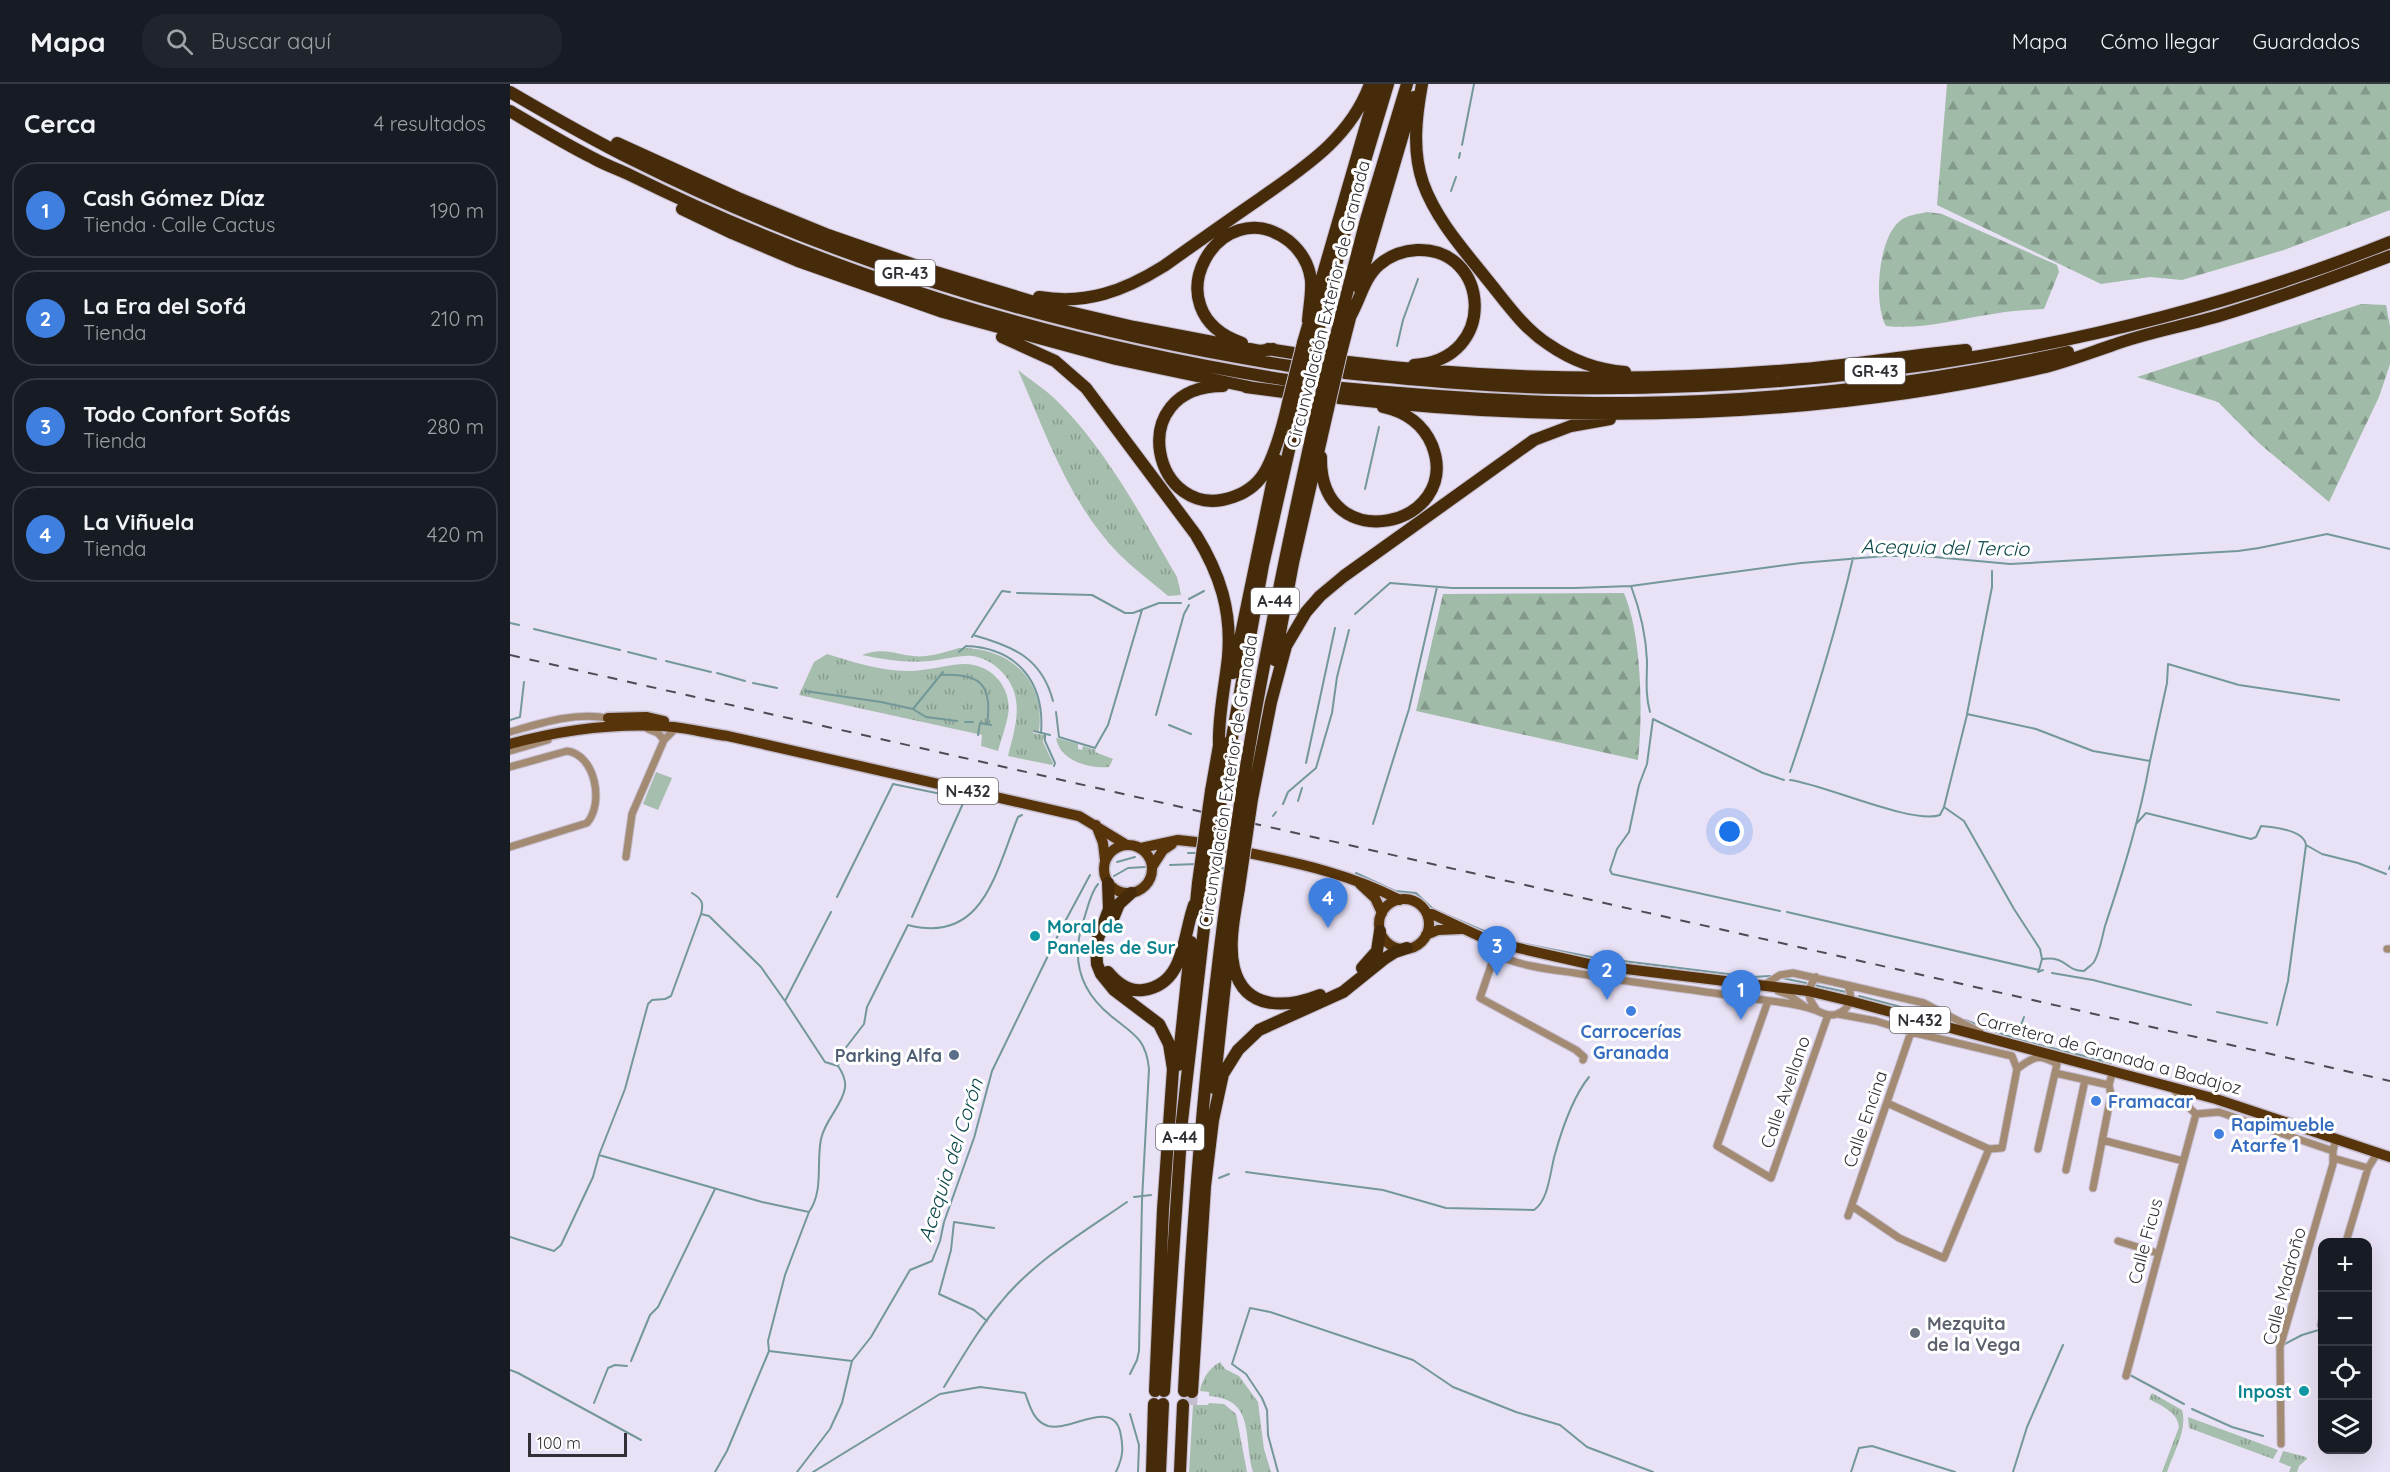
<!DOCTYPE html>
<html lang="es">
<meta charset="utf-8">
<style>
body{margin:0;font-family:Quicksand,sans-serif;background:#20242c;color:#f1f3f6}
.controls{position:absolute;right:18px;bottom:18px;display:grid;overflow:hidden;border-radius:12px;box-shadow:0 6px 24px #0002}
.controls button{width:54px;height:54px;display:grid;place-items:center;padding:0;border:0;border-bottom:2px solid #363941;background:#171b24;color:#f1f3f6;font:30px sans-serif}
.scale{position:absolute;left:18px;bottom:15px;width:99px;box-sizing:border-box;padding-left:6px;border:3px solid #322f36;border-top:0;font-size:16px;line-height:21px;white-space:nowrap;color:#322f36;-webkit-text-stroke:4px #fff;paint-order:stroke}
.you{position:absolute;left:1220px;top:748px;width:21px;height:21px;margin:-15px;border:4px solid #fff;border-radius:50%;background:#1a73e8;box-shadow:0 0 0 9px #1a73e833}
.badge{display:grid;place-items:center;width:39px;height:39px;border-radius:50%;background:#2563eb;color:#fff;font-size:20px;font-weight:700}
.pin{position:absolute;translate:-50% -50px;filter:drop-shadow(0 2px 3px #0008)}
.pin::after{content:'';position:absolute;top:32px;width:21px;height:18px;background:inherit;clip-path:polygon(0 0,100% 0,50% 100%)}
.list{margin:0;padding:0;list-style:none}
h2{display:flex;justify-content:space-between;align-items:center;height:78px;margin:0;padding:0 24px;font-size:26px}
h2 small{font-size:20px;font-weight:400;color:#9ea1a6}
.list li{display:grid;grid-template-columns:39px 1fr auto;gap:18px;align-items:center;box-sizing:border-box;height:96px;margin:0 12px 12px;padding:0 12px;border:2px solid #363941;border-radius:24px}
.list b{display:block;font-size:22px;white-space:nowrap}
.list p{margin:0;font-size:20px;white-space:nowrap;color:#9ea1a6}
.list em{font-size:20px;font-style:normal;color:#9ea1a6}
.icon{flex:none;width:33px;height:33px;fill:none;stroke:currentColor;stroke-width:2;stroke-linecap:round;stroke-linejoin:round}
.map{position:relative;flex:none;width:1880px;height:1388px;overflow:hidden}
header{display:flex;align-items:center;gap:36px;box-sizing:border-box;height:84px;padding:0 30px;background:#171b24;border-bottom:2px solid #363941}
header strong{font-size:28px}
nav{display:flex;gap:33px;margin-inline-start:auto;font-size:21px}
.search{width:420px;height:54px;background:#20242c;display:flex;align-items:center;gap:15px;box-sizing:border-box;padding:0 21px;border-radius:24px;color:#9ea1a6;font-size:22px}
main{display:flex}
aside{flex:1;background:#171b24}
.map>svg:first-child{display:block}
</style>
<header>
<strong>Mapa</strong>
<div class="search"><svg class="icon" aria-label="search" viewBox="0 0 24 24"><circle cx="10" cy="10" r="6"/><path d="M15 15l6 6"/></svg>Buscar aquí</div>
<nav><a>Mapa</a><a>Cómo llegar</a><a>Guardados</a></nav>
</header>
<main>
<aside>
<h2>Cerca<small>4 resultados</small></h2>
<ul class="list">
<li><span class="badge" style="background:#3f7fe0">1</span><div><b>Cash Gómez Díaz</b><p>Tienda · Calle Cactus</p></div><em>190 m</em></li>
<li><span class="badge" style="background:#3f7fe0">2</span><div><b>La Era del Sofá</b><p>Tienda</p></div><em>210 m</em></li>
<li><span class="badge" style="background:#3f7fe0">3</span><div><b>Todo Confort Sofás</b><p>Tienda</p></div><em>280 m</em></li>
<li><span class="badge" style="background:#3f7fe0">4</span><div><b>La Viñuela</b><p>Tienda</p></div><em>420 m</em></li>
</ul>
</aside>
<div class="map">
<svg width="1880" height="1388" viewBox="0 0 1880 1388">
<defs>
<pattern id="grass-tufts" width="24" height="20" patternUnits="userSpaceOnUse" patternTransform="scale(1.5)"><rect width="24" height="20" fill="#a6bead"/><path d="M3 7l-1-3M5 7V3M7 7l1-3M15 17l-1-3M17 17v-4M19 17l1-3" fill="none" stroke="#889b8e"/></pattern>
<pattern id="forest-firs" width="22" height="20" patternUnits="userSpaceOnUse" patternTransform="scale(1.5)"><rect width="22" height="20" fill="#a0bca9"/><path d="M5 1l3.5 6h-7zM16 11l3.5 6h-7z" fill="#83998a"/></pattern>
</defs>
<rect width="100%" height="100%" fill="#e9e1f5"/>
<path fill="url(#grass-tufts)" d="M 508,286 C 522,297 539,308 551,321 C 600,371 632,434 667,493 L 671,511 L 658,512 C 642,498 624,485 609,470 C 559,419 536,350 508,286 Z
M 449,564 C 499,563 536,595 529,647 L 523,646 L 523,649 L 534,651 L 533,658 L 543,679 L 542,681 L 498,672 C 506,641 516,611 490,586 C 483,579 472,573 462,572 C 449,571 433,576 420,577 C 397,579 375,576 352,571 C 379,561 391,575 416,572 C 427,571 438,567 449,564 Z
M 317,570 C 343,578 371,587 398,587 C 417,587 435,581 453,580 C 481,579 503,604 498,631 C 496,643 491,655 488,667 L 471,662 L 472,651 L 289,611 L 304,578 Z
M 546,654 L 568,660 L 568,665 L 572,666 L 573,662 L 586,666 L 585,668 L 603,675 L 599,683 C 579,685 550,677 546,654 Z
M 710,1278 L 715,1285 L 729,1292 L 748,1318 L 754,1365 L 761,1388 L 743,1388 C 733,1354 746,1315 699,1312 L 699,1308 L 690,1307 C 692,1295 699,1284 710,1278 Z
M 1642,1309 L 1672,1326 C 1678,1345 1663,1370 1657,1388 L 1652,1388 L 1669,1343 C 1667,1327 1651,1322 1639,1315 Z
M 699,1319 L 714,1320 L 726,1330 L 737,1388 L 679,1388 L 683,1321 L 698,1321 Z
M 1678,1333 L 1768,1366 L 1763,1375 L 1679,1344 Z
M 1773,1367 L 1796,1373 L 1797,1375 L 1789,1382 L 1787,1388 L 1779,1388 L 1781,1383 L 1769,1378 Z"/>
<path fill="url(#forest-firs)" d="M 1437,0 L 1880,0 L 1880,126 L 1774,166 L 1672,196 L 1640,193 L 1591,200 L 1427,121 Z
M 1417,128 L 1432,130 L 1547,181 L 1549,188 L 1534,225 C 1517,226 1500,227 1483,230 C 1448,235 1412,246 1376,242 C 1363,220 1368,152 1391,136 C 1398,131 1408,130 1417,128 Z
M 1851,220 L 1876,221 L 1880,242 L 1880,280 L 1869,313 L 1819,418 L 1750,360 L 1708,318 L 1627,293 Z
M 1114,509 C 1132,552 1133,629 1128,676 L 906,627 L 933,510 Z"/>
<path fill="#a6bead" d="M 146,688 L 162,694 L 148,726 L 133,720 Z"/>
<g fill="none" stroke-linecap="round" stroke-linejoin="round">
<path stroke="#73989a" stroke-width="2" d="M 952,61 L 964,0
M 949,74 L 950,69
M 941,107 L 946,93
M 887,262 L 893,236 L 908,195
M 855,405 L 869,343
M 1121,502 C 1130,526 1136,551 1137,577 C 1137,595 1135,610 1140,628
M 507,509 L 582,511 L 615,529 L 623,529 L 649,519 L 671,519
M 679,515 L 694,507
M 845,530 L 880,499 L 942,504 L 1065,504 L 1121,502 L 1291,479 L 1375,472 L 1414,472 L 1500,480 L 1728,467 L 1749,464 L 1817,450 L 1880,465
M 0,539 L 9,541
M 24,545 L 110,566
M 463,551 C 503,562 532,574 543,617
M 462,553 L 492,507 L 500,508
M 118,568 L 146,575
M 449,568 L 456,562 C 508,564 535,599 531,649
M 156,577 L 201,588
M 207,589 L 235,597
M 430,591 C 470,589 483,600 477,640
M 243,599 L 267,604
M 295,607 L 371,618 L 403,625 L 416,633 L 447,637
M 403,625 L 433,588
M 546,628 L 549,653 L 585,664 L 598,641 L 632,526
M 646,631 L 674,530 L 679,521
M 1457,631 L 1434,723 L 1454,737 L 1504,825 L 1530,865 L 1532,875
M 0,636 L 10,633 L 14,598
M 455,638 L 463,638
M 659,641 L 681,650
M 524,647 L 540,651
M 535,650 L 535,657 L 545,679 L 544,682
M 468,651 L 470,639 L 481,641
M 1640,677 L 1657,599 L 1658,580 L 1729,601 L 1829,616
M 796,679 L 825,544
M 1280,688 C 1304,618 1326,547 1343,474
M 1280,696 C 1313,700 1403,741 1430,731 L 1434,723
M 788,717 L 792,704
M 773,720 L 778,708 L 806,684 L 822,629 L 827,593 L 839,546
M 763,732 L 766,728
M 863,740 L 899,625 L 927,503
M 1626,740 L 1636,729 L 1741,755 L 1746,753 L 1751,742 C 1764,743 1794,746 1796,761 L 1812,770 L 1848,779 L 1876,790
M 678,769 L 687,769
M 607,778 L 625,773
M 660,781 L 687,780
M 704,783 L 717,785
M 1879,785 L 1880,782
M 846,789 L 885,807 L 906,809 L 923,825 L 995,856 L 1081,873 L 1242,893 L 1260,892
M 604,792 L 618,784 L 635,783
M 588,800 C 580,809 577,827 573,838 C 561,875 570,907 601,932 C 623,950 636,954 639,985 L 632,1116 L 629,1267 L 627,1276 L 620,1290
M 327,813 L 383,700 L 455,715 L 402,833
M 1270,827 L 1102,790 L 1100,786 L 1107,765 L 1119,748 L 1129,701 L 1137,680 L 1143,635 L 1253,689 L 1274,696
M 321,828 L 275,917 L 315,978 L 328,982
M 1277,828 L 1529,886 L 1532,875 C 1559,872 1554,887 1574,887 C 1577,884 1582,881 1584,878 C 1590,868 1592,853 1595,842 C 1613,788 1630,734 1640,677 L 1583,667 L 1526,645 L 1457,630 L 1482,503 L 1482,487
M 191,830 L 199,832 L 251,883 L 275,917
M 1528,888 L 1533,886
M 1542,889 L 1583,896 L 1681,921
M 1272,894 L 1296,899
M 1304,901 L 1336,908
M 1349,912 L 1418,930
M 1707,928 L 1757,939
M 1455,936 L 1506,955 L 1602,979
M 1767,941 L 1778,897 L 1796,761
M 1506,955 L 1514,933
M 89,1071 L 115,1005 L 138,920 L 142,916 L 155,915 L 161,912 L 191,830 C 194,819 192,815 182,809
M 736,1088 L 873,1106 L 936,1124 L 1024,1126 C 1039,1116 1040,1087 1045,1070 C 1052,1045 1062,1014 1079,993
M 709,1094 L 719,1090
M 624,1113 L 641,1111
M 0,1153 L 44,1167 L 51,1161 L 83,1093 L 89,1071 L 252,1118 L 299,1128
M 477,1237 L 464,1226 L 429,1210 L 441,1166 L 444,1138 L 484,1144
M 1775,1260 L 1792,1251 L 1812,1245
M 259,1267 L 342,1277 L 361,1253 L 400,1186 L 422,1177 L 430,1157 L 434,1138 L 464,1054 L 482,987 L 551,845 L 580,791
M 121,1277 L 140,1231 L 148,1223 L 205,1105
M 0,1286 L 8,1289 L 131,1356
M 1620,1291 L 1674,1320
M 434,1303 C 452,1274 469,1244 491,1218 C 523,1178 575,1147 617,1118
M 84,1319 L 98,1284 L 105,1281 L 117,1282
M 1682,1325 L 1722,1343 L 1753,1352
M 620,1330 L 629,1361 L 628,1388
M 205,1388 L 217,1367 L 259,1267 L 258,1257 L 275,1191 L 299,1128 C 314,1106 306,1080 311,1055 C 315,1036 332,1022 335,1004 C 336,995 333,989 328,982 L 334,966 L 354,940 L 357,923 L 398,841 C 474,861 486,786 508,733 L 512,731
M 287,1388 L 320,1345 L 332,1319 L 342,1277
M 303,1388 L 430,1310 L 470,1303 L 515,1309 C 520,1322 523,1337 538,1342 C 560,1348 601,1315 610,1347 C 614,1364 613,1373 606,1388
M 768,1388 L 758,1351 L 757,1326 L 752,1314 L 736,1290 L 722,1280 L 740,1224 L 760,1228 L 903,1276 L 943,1303 L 1006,1328 L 1050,1341 L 1077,1363 L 1143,1388
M 1341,1388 L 1349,1364 L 1362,1362 L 1445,1388
M 1503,1388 L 1517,1343 L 1553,1261"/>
<path stroke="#c4bdcf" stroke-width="12" stroke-dasharray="12 6" stroke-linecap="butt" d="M 681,1321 L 682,1308"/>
<defs>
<path id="minor" d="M 138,645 L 148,649 L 154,656
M 0,648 C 31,639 65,628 97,634
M 0,667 L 38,656
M 0,683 L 57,667 C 86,671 94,720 77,739 L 0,763
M 116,773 L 122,730 L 154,656 L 167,643
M 1877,865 L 1880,865
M 984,866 L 985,870 L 970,914 L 1066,966 L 1074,973 L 1073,976
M 985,870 C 1009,882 1038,885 1065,889 C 1125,899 1186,906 1246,915 C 1266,918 1287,919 1305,926 C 1313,929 1318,933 1327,930 C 1340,925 1344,913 1337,901 L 1283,889 L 1270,891 L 1254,901
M 1306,893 C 1296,906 1297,913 1306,925
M 1337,901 L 1414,919 L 1470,948
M 1268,907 L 1279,911 L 1294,922
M 1258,917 L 1207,1062 L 1261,1094 L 1318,931
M 1328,930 L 1366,937 L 1401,948 L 1502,972 L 1507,985
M 1507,985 C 1523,973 1528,969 1547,980 L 1528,1065
M 1545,989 L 1599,1001
M 1664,1006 C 1672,1014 1677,1023 1686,1030
M 1377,1019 L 1479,1065
M 1686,1030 L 1709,1028 L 1823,1067
M 1592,1056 L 1673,1077
M 1823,1074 L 1858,1084
M 1556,1086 L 1575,996
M 1583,1104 L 1601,1011 L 1599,1001 L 1603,986
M 1342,1122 L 1389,1154 L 1434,1174 L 1479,1065 L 1492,1064 L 1507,985
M 1338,1132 L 1401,948
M 1608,1157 L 1647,1169
M 1836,1158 L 1858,1084 L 1868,1068
M 1811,1241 L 1812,1236
M 1616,1292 L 1686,1030
M 1771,1360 L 1770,1263 L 1823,1080 L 1823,1067 L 1826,1054"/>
<path id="trunk" d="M 98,634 L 137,633 L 154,637
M 0,660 C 55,645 107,638 164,643 C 182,645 200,650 218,652 L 569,732 L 615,760
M 586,741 L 593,759 L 595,776
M594 785a24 24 0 1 1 48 0a24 24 0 1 1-48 0Z
M 708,762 L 718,765
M 631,764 L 668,756 L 686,758
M 739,769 C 792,780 842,791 890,816
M 642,783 L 653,766 L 662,760
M 850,800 L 865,814 L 872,829
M869 840a25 25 0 1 1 50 0a25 25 0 1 1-50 0Z
M 917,830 L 922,830 L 982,858 L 1083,881 L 1298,907 L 1340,917 L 1706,1015 L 1880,1073
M 916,851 L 928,846 L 951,845"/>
<path id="motorway" d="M 912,0 C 906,33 902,67 913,99 C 926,135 952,164 976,194 C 995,217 1013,244 1038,260 C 1061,276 1087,286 1115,288
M 0,8 C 41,32 81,55 123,76 C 330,180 552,246 780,282
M 0,27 C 27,43 55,60 83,74 C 95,81 108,85 120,91 C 331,195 545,259 777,296
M 107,59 L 228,114 L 318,151 L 419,186 L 547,225 L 624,243 L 750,267 L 763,265
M 172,125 L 222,149 L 288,177 L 433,228 L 606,275 L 744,304
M 848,203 L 904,13
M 529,213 C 576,221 614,207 654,182 C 685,160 716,138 748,116 C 793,84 840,55 860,0
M 840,233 C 850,216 854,194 869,181 C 880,171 892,167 907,166 C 980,163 989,276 904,281
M 492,253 L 545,277 L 576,304 L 686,451 C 710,490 722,527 718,573 C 715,602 708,632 709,661
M 732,259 C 639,227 710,104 779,157 C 791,167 799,180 801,196 C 802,210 799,223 798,237
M 793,259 L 868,0
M 804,262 L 845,110 L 878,0
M 823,263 L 856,136 L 897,0
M 758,265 L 783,269
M 832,265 L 842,226
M 838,278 C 989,297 1142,298 1293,285 C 1348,280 1402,271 1456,266
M 835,289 C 907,296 980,303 1053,304 C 1330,308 1622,262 1880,158
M 713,302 C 612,302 643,441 723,413 C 738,408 750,398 757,384 C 767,364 773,341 778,319
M 736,303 L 774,308
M 832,304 C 928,313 1025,320 1122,319 C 1268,317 1415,300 1558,268
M 829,314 C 1062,340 1302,336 1531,284 C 1556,278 1579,269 1603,261 C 1638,248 1676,242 1712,231 C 1769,214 1825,193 1880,172
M 811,373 C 809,476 954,443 922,361 C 913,340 896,328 873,323
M 765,576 L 783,479 L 818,325
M 723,589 L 767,376
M 701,707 L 710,656
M 712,709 L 753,481 L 789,322
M 731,713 C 752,582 779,452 808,323
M 742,715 L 761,618 L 776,562 L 796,528 L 810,512 L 834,492 L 1024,356 L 1061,342 L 1100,335
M 598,799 L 599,825 L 586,860 L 587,880 L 591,890 L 604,906 L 649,940 L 659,960 L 663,985 L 653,1126 L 645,1307
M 729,804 C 725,829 718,859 724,884 C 735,927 777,924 810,911
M 685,829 L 688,799
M 602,837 L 609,820 L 621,809
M 852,884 L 867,867 L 870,847
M 598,888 C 607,899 618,908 633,906 C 675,901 673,851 684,821
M 668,981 L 681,858
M 704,1004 L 718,872
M 654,1307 L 672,1037 L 699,800
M 674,1307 C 682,1138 695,970 718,803
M 682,1308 L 695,1102 L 703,1036 L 713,990 L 728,966 L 749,946 L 833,908 L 874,875 L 885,868 L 897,864
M 642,1388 L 644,1320
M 650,1388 L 653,1320
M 670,1388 L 673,1321"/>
</defs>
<use href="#minor" stroke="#c4bdcf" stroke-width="9"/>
<use href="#trunk" stroke="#c4bdcf" stroke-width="13"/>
<use href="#motorway" stroke="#c4bdcf" stroke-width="14"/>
<use href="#minor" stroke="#a38a72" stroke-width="7"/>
<use href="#trunk" stroke="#57340a" stroke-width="10"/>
<use href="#motorway" stroke="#462b0b" stroke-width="12"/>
<path stroke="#4e4a53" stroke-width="2" stroke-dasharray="10 10" stroke-linecap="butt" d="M 0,571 L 1880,997"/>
<defs>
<path id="motorway-bridge" d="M 778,319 L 793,259
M 789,322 L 804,262
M 808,323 L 823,263
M 818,325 L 832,265
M 688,799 L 701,707
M 699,800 L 712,709
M 718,803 L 731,713
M 729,804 L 742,715"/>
</defs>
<use href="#motorway-bridge" stroke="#c4bdcf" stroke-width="14" stroke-linecap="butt"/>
<use href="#motorway-bridge" stroke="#462b0b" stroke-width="12"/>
</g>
<g fill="#0f9aa8" stroke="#fff" stroke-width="2">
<circle cx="525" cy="852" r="6"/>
<circle cx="1794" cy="1307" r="6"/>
</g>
<g fill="#3f7fe0" stroke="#fff" stroke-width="2">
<circle cx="1121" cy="927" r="6"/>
<circle cx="1586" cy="1017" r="6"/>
<circle cx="1709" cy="1050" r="6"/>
</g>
<circle fill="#5c6f8a" stroke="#fff" stroke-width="2" cx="444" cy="971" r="6"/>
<circle fill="#6b7280" stroke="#fff" stroke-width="2" cx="1405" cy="1249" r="6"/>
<g text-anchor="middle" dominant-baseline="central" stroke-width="6" stroke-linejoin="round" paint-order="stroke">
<g fill="#fff" stroke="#706d72" stroke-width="1.5">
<rect x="365" y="176" width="60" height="26" rx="4.5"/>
<rect x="1335" y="274" width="60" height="26" rx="4.5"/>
<rect x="741" y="504" width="48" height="26" rx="4.5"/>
<rect x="428" y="694" width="60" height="26" rx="4.5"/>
<rect x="1380" y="923" width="60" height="26" rx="4.5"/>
<rect x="646" y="1040" width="48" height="26" rx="4.5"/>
</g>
<g font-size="16" font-weight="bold" fill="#322f36">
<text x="395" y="189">GR-43</text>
<text x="1365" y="287">GR-43</text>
<text x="765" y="517">A-44</text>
<text x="458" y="707">N-432</text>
<text x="1410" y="936">N-432</text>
<text x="670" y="1053">A-44</text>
</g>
<g font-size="18" fill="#322f36" stroke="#fff">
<text transform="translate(818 220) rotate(-76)">Circunvalación Exterior de Granada</text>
<text transform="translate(718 697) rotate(-81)">Circunvalación Exterior de Granada</text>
<text transform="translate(1599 969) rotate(15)">Carretera de Granada a Badajoz</text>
<text transform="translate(1275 1008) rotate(-71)">Calle Avellano</text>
<text transform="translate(1355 1035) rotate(-71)">Calle Encina</text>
<text transform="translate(1635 1157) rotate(-75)">Calle Ficus</text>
<text transform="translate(1774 1202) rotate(-75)">Calle Madroño</text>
</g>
<g font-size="18" font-weight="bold" fill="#0d838f" stroke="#fff" text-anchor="start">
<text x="537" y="842">Moral de<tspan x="537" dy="21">Paneles de Sur</tspan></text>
<text x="1782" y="1307" text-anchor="end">Inpost</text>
</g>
<g font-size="18" font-weight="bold" fill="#366cbe" stroke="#fff" text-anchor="start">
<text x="1121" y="947" text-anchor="middle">Carrocerías<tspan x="1121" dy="21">Granada</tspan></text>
<text x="1598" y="1017">Framacar</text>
<text x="1721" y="1040">Rapimueble<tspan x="1721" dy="21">Atarfe 1</tspan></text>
</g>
<g font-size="18" font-weight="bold" fill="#4e5e75" stroke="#fff" text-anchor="end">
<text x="432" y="971">Parking Alfa</text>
</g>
<g font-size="18" font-weight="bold" fill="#5b616d" stroke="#fff" text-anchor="start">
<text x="1417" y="1239">Mezquita<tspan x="1417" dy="21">de la Vega</tspan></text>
</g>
<g font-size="20" font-style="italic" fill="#0c474a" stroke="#fff">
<text transform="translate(1435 463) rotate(1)">Acequia del Tercio</text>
<text transform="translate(440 1076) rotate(-72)">Acequia del Corón</text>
</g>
</g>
</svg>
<div class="controls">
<button>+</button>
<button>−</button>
<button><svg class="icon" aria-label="locate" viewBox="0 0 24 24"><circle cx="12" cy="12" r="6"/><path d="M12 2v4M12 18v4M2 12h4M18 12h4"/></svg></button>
<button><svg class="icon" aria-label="layers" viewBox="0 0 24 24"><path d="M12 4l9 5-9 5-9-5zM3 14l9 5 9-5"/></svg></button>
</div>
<div class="scale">100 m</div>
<div class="you"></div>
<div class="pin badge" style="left:1231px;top:936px;background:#3f7fe0">1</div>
<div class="pin badge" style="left:1097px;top:916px;background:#3f7fe0">2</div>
<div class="pin badge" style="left:987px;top:892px;background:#3f7fe0">3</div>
<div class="pin badge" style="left:818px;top:844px;background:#3f7fe0">4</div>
</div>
</main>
